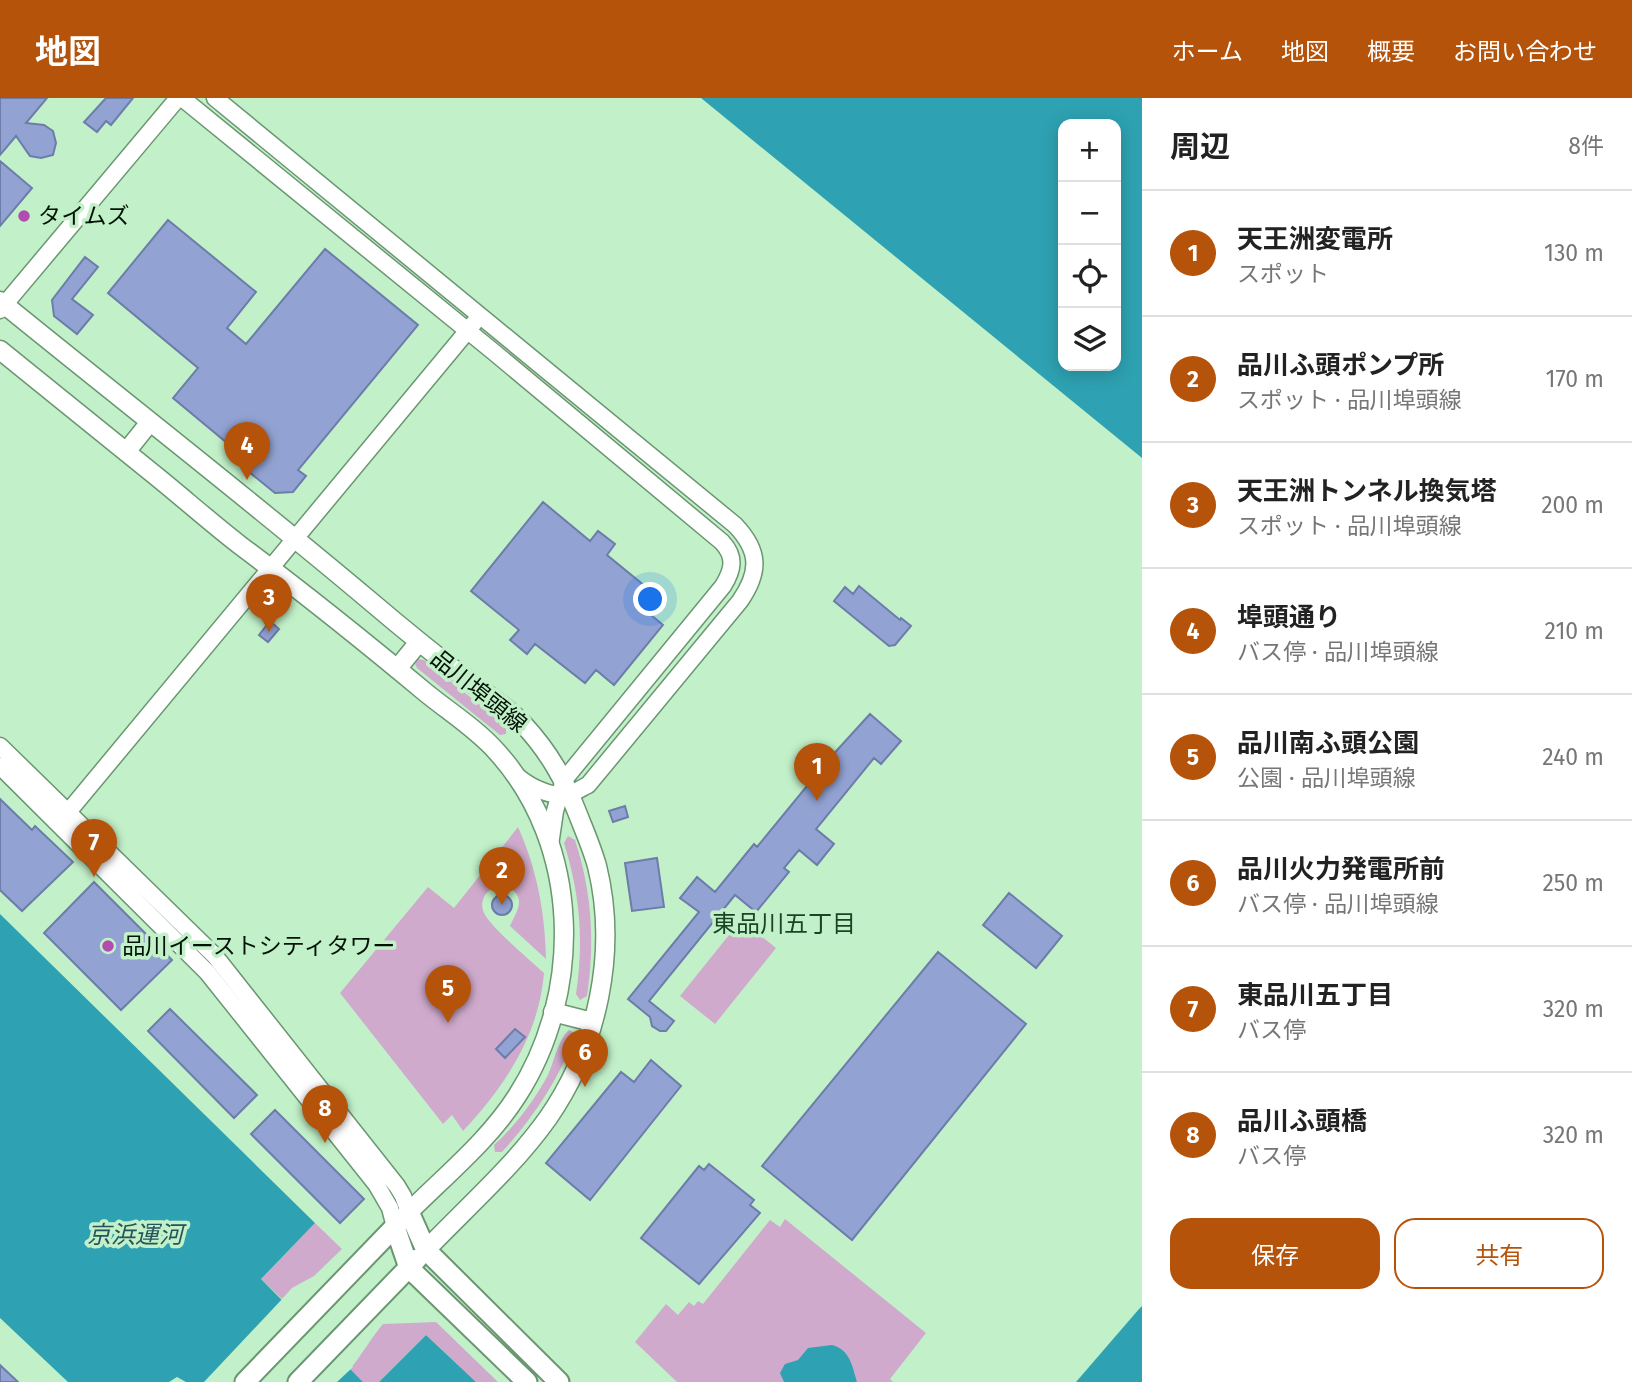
<!DOCTYPE html>
<html lang="ja">
<meta charset="utf-8">
<style>
body{margin:0;font-family:"Fira Sans","Noto Sans JP",sans-serif;background:#f6f6f6;color:#222}
.controls{position:absolute;right:21px;top:21px;display:grid;overflow:hidden;border-radius:14px;box-shadow:0 4px 18px #0003}
.controls button{width:63px;height:63px;display:grid;place-items:center;padding:0;border:0;border-bottom:2px solid #e0e0e0;background:#fff;color:#222;font:35px sans-serif}
.you{position:absolute;left:651px;top:502px;width:24px;height:24px;margin:-18px;border:5px solid #fff;border-radius:50%;background:#1a73e8;box-shadow:0 0 0 10px #1a73e833}
.badge{display:grid;place-items:center;width:46px;height:46px;border-radius:50%;background:#b45309;color:#fff;font-size:23px;font-weight:700}
.pin{position:absolute;translate:-50% -58px;filter:drop-shadow(0 2px 4px #0008)}
.pin::after{content:'';position:absolute;top:37px;width:24px;height:21px;background:inherit;clip-path:polygon(0 0,100% 0,50% 100%)}
.list{margin:0;padding:0;list-style:none}
h2{display:flex;justify-content:space-between;align-items:center;height:91px;margin:0;padding:0 28px;font-size:30px}
h2 small{font-size:23px;font-weight:400;color:#767676}
.list li{display:grid;grid-template-columns:46px 1fr auto;gap:21px;align-items:center;box-sizing:border-box;height:126px;padding:0 28px;border-top:2px solid #e0e0e0}
.list b{display:block;font-size:26px;white-space:nowrap}
.list p{margin:0;font-size:23px;white-space:nowrap;color:#767676}
.list em{font-size:23px;font-style:normal;color:#767676}
.actions{display:flex;gap:14px;padding:21px 28px}
.actions a{flex:1;padding:16px 0;border:2px solid #b45309;border-radius:21px;text-align:center;font-size:24px;color:#b45309}
.actions .main{background:#b45309;color:#fff}
.icon{flex:none;width:38px;height:38px;fill:none;stroke:currentColor;stroke-width:2;stroke-linecap:round;stroke-linejoin:round}
.map{position:relative;flex:none;width:1142px;height:1284px;overflow:hidden}
header{display:flex;align-items:center;gap:42px;box-sizing:border-box;height:98px;padding:0 35px;background:#b45309;color:#fff}
header strong{font-size:33px}
nav{display:flex;gap:38px;margin-inline-start:auto;font-size:24px}
main{display:flex}
aside{flex:1;background:#fff}
.map>svg:first-child{display:block}
</style>
<header>
<strong>地図</strong>
<nav><a>ホーム</a><a>地図</a><a>概要</a><a>お問い合わせ</a></nav>
</header>
<main>
<div class="map">
<svg width="1142" height="1284" viewBox="0 0 1142 1284">
<rect width="100%" height="100%" fill="#c2f1c9"/>
<path fill="#cfaacc" d="M 418,561 L 424,562 L 506,628 L 506,636 L 500,637 L 417,570 L 415,566 Z
M 518,729 C 537,772 545,813 546,861 L 510,828 C 515,816 528,800 509,790 C 505,788 499,788 494,790 C 483,794 479,807 485,817 C 494,832 529,861 544,875 C 539,937 505,988 463,1033 L 452,1017 L 443,1026 L 340,895 L 428,789 L 454,810 Z
M 568,738 L 575,742 C 592,794 595,844 587,898 L 580,902 L 576,896 C 584,843 580,796 564,745 Z
M 741,822 L 776,850 L 715,926 L 680,898 Z
M 569,932 L 573,934 L 575,940 C 557,983 534,1019 502,1054 L 495,1054 L 494,1047 C 516,1027 534,1003 548,977 C 554,964 558,942 569,932 Z
M 785,1121 L 926,1235 L 890,1281 L 893,1284 L 677,1284 L 635,1244 L 666,1206 L 678,1217 L 689,1204 L 694,1208 L 698,1203 L 703,1206 L 770,1122 L 780,1129 Z
M 315,1125 L 342,1151 L 314,1178 L 292,1190 L 282,1201 L 261,1181 Z
M 436,1224 L 498,1284 L 476,1284 L 426,1237 L 379,1284 L 363,1284 L 350,1271 C 362,1257 370,1241 383,1226 Z"/>
<path fill="#2ea2b2" fill-rule="evenodd" d="M 701,0 L 1142,0 L 1142,360 ZM 1063,26 L 1116,26 L 1116,268 L 1063,268 Z
M 0,816 L 315,1125 L 261,1181 L 363,1284 L 186,1284 L 177,1279 L 169,1284 L 68,1284 L 0,1220 Z
M 1142,1208 L 1142,1284 L 1076,1284 L 1139,1211 Z
M 426,1237 L 476,1284 L 379,1284 Z
M 832,1247 C 850,1252 852,1267 857,1284 L 784,1284 L 780,1275 L 785,1266 L 798,1262 L 808,1250 Z"/>
<path fill="#c2f1c9" d="M 284,1199 L 353,1269 L 337,1284 L 204,1284 Z"/>
<path fill="#92a3d3" stroke="#6c7daa" stroke-width="2" d="M 0,0 L 47,0 L 26,25 L 44,27 L 53,33 L 56,45 L 53,57 L 41,60 L 30,58 L 16,38 L 0,57 Z
M 106,0 L 133,0 L 111,27 L 106,23 L 97,34 L 84,24 Z
M 0,63 L 32,90 L 0,128 Z
M 168,122 L 256,194 L 227,230 L 246,246 L 325,151 L 418,227 L 298,372 L 306,378 L 293,394 L 275,395 L 228,357 L 233,350 L 173,300 L 198,270 L 108,195 Z
M 85,159 L 98,169 L 72,201 L 93,217 L 77,236 L 54,218 L 52,202 Z
M 543,404 L 590,443 L 598,433 L 615,446 L 607,457 L 657,498 L 645,512 L 663,527 L 614,587 L 596,572 L 585,585 L 535,546 L 527,556 L 510,542 L 519,532 L 471,493 Z
M 859,488 L 900,522 L 901,520 L 911,528 L 895,547 L 889,548 L 834,503 L 845,489 L 853,496 Z
M 270,523 L 279,531 L 268,544 L 259,537 Z
M 870,616 L 901,643 L 881,666 L 874,660 L 816,731 L 834,746 L 817,767 L 799,752 L 784,770 L 789,774 L 756,814 L 735,797 L 649,903 L 674,923 L 666,933 L 660,933 L 652,928 L 650,919 L 628,901 L 699,814 L 680,800 L 697,779 L 715,794 L 754,746 L 757,749 L 821,671 L 817,668 L 825,659 L 829,661 Z
M 0,701 L 32,732 L 35,728 L 73,764 L 22,813 L 0,792 Z
M 625,708 L 628,719 L 613,724 L 609,713 Z
M 657,760 L 664,809 L 632,813 L 625,765 Z
M 94,784 L 172,862 L 121,912 L 44,835 Z
M 1009,795 L 1062,838 L 1036,870 L 983,827 Z
M492 807a10 10 0 1 1 20 0a10 10 0 1 1-20 0Z
M 938,854 L 1026,926 L 852,1142 L 762,1068 Z
M 170,911 L 257,997 L 234,1020 L 148,933 Z
M 515,931 L 525,939 L 505,960 L 496,951 Z
M 651,962 L 681,988 L 590,1102 L 546,1065 L 621,974 L 634,984 Z
M 275,1012 L 364,1101 L 340,1125 L 251,1036 Z
M 709,1066 L 754,1102 L 750,1107 L 760,1115 L 699,1186 L 641,1140 L 699,1068 L 704,1072 Z
M 0,1267 L 18,1284 L 0,1284 Z"/>
<g fill="none" stroke-linecap="round" stroke-linejoin="round">
<defs>
<path id="tertiary" d="M 182,0 L 495,255 L 722,444 C 736,459 733,472 723,488 L 564,682 L 555,713 L 550,747
M 215,0 L 735,427 C 760,453 760,474 740,503 L 588,687 C 583,689 578,693 572,695 C 555,702 530,689 517,678
M 0,212 L 178,0
M 0,648 L 215,858 L 397,1088 L 403,1098 L 409,1114
M 0,668 L 207,874 L 376,1086 L 390,1110 L 395,1129
M 59,725 L 474,225"/>
<path id="secondary" d="M 0,203 C 123,303 248,400 369,502 C 402,530 435,557 469,583 C 487,597 509,610 524,627 C 549,654 564,681 577,714 C 584,732 592,750 597,768 C 618,853 598,948 548,1020 C 514,1068 467,1109 426,1152
M 0,252 C 50,293 101,333 151,374 C 181,398 210,424 241,448 C 304,495 365,544 425,594 C 448,613 477,631 497,654 C 581,747 584,894 517,998 C 489,1042 446,1077 409,1114
M 126,354 L 150,324
M 397,571 L 419,544
M 553,914 L 592,924"/>
<path id="primary" d="M 395,1129 L 409,1170 L 527,1284
M 245,1284 L 409,1114 L 426,1152 L 559,1284
M 298,1284 L 417,1161"/>
</defs>
<use href="#tertiary" stroke="#6a9671" stroke-width="19"/>
<use href="#secondary" stroke="#6a9671" stroke-width="21"/>
<use href="#primary" stroke="#6a9671" stroke-width="23"/>
<use href="#tertiary" stroke="#fff" stroke-width="16"/>
<use href="#secondary" stroke="#fff" stroke-width="18"/>
<use href="#primary" stroke="#fff" stroke-width="19"/>
</g>
<g fill="#b34cb0" stroke="#c2f1c9" stroke-width="2.5">
<circle cx="24" cy="118" r="7"/>
<circle cx="108" cy="848" r="7"/>
</g>
<g text-anchor="middle" dominant-baseline="central" stroke-width="7" stroke-linejoin="round" paint-order="stroke">
<g font-size="23" fill="#031206" stroke="#c2f1c9" text-anchor="start">
<text x="38" y="118">タイムズ</text>
<text x="122" y="848">品川イーストシティタワー</text>
</g>
<g font-size="23" fill="#031206" stroke="#c2f1c9">
<text transform="translate(479 593) rotate(39)">品川埠頭線</text>
</g>
<g font-size="24" fill="#1a4424" stroke="#c2f1c9">
<text x="784" y="826">東品川五丁目</text>
</g>
<g font-size="24" font-style="italic" fill="#25545b" stroke="#c2f1c9">
<text x="135" y="1137">京浜運河</text>
</g>
</g>
</svg>
<div class="controls">
<button>+</button>
<button>−</button>
<button><svg class="icon" aria-label="locate" viewBox="0 0 24 24"><circle cx="12" cy="12" r="6"/><path d="M12 2v4M12 18v4M2 12h4M18 12h4"/></svg></button>
<button><svg class="icon" aria-label="layers" viewBox="0 0 24 24"><path d="M12 4l9 5-9 5-9-5zM3 14l9 5 9-5"/></svg></button>
</div>
<div class="you"></div>
<div class="pin badge" style="left:817px;top:703px">1</div>
<div class="pin badge" style="left:502px;top:807px">2</div>
<div class="pin badge" style="left:269px;top:534px">3</div>
<div class="pin badge" style="left:247px;top:382px">4</div>
<div class="pin badge" style="left:448px;top:925px">5</div>
<div class="pin badge" style="left:585px;top:989px">6</div>
<div class="pin badge" style="left:94px;top:779px">7</div>
<div class="pin badge" style="left:325px;top:1045px">8</div>
</div>
<aside>
<h2>周辺<small>8件</small></h2>
<ul class="list">
<li><span class="badge">1</span><div><b>天王洲変電所</b><p>スポット</p></div><em>130 m</em></li>
<li><span class="badge">2</span><div><b>品川ふ頭ポンプ所</b><p>スポット · 品川埠頭線</p></div><em>170 m</em></li>
<li><span class="badge">3</span><div><b>天王洲トンネル換気塔</b><p>スポット · 品川埠頭線</p></div><em>200 m</em></li>
<li><span class="badge">4</span><div><b>埠頭通り</b><p>バス停 · 品川埠頭線</p></div><em>210 m</em></li>
<li><span class="badge">5</span><div><b>品川南ふ頭公園</b><p>公園 · 品川埠頭線</p></div><em>240 m</em></li>
<li><span class="badge">6</span><div><b>品川火力発電所前</b><p>バス停 · 品川埠頭線</p></div><em>250 m</em></li>
<li><span class="badge">7</span><div><b>東品川五丁目</b><p>バス停</p></div><em>320 m</em></li>
<li><span class="badge">8</span><div><b>品川ふ頭橋</b><p>バス停</p></div><em>320 m</em></li>
</ul>
<div class="actions"><a class="main">保存</a><a>共有</a></div>
</aside>
</main>
